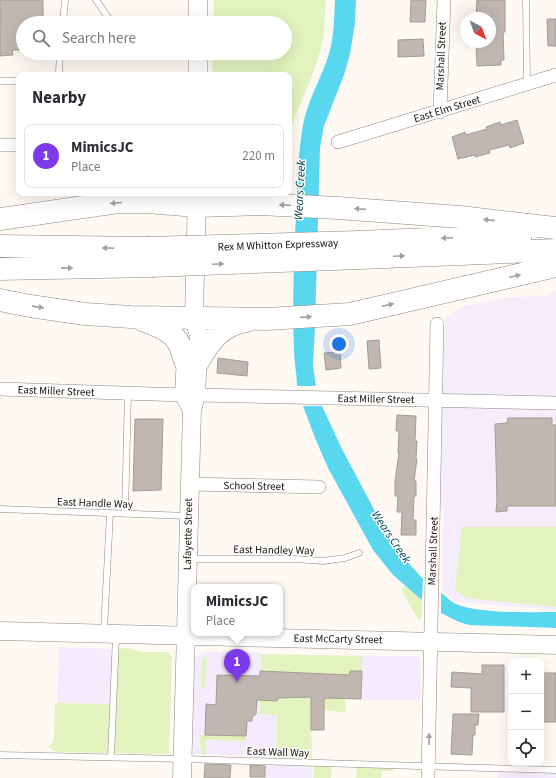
<!DOCTYPE html>
<meta charset="utf-8">
<style>
body{margin:0;font-family:"Source Sans 3",sans-serif;background:#f2f2f3;color:#2b2b33}
.controls{position:absolute;right:12px;bottom:12px;display:grid;overflow:hidden;border-radius:8px;box-shadow:0 4px 16px #0002}
.controls button{width:36px;height:36px;display:grid;place-items:center;padding:0;border:0;border-bottom:1px solid #e1e1e2;background:#fff;color:#2b2b33;font:20px sans-serif}
.compass{position:absolute;left:460px;top:12px;width:36px;height:36px;border-radius:50%;background:#fff;box-shadow:0 4px 16px #0002;rotate:139deg}
.you{position:absolute;left:339px;top:344px;width:14px;height:14px;margin:-10px;border:3px solid #fff;border-radius:50%;background:#1a73e8;box-shadow:0 0 0 6px #1a73e833}
.badge{display:grid;place-items:center;width:26px;height:26px;border-radius:50%;background:#7c3aed;color:#fff;font-size:13px;font-weight:700}
.pin{position:absolute;translate:-50% -33px;filter:drop-shadow(0 1px 2px #0008)}
.pin::after{content:'';position:absolute;top:21px;width:14px;height:12px;background:inherit;clip-path:polygon(0 0,100% 0,50% 100%)}
.popup{position:absolute;left:191px;top:584px;width:92px;height:52px;box-sizing:border-box;display:grid;place-content:center;border-radius:8px;background:#fff;filter:drop-shadow(0 1px 3px #0005);font-size:13px;white-space:nowrap;color:#7c7c81}
.popup b{font-size:15px;color:#2b2b33}
.popup::after{content:'';position:absolute;left:50%;top:100%;margin-left:-8px;border:8px solid transparent;border-top-color:#fff}
.list{margin:0;padding:0;list-style:none}
h2{display:flex;justify-content:space-between;align-items:center;height:52px;margin:0;padding:0 16px;font-size:17px}
h2 small{font-size:13px;font-weight:400;color:#7c7c81}
.list li{display:grid;grid-template-columns:26px 1fr auto;gap:12px;align-items:center;box-sizing:border-box;height:64px;margin:0 8px 8px;padding:0 8px;border:1px solid #e1e1e2;border-radius:8px}
.list b{display:block;font-size:15px;white-space:nowrap}
.list p{margin:0;font-size:13px;white-space:nowrap;color:#7c7c81}
.list em{font-size:13px;font-style:normal;color:#7c7c81}
.icon{flex:none;width:22px;height:22px;fill:none;stroke:currentColor;stroke-width:2;stroke-linecap:round;stroke-linejoin:round}
.map{position:relative;flex:none;width:556px;height:778px;overflow:hidden}
.search{position:absolute;background:#fff;box-shadow:0 4px 16px #0002;left:16px;top:16px;width:276px;height:44px;display:flex;align-items:center;gap:10px;box-sizing:border-box;padding:0 14px;border-radius:22px;color:#7c7c81;font-size:15px}
.panel{position:absolute;background:#fff;box-shadow:0 4px 16px #0002;left:16px;top:72px;width:276px;height:124px;border-radius:8px}
.map>svg:first-child{display:block}
</style>
<div class="map">
<svg width="556" height="778" viewBox="0 0 556 778">
<rect width="100%" height="100%" fill="#fff9f4"/>
<path fill="#f4ecfd" d="M 59,647 L 115,649 L 113,704 L 57,703 Z
M 204,652 L 261,652 L 260,714 L 277,715 L 276,757 L 191,754 L 195,658 Z
M 362,656 L 416,656 L 420,659 L 421,664 L 420,700 L 362,700 Z
M 265,765 L 312,766 L 312,778 L 265,778 Z
M 498,771 L 556,773 L 556,778 L 497,778 Z"/>
<path fill="#f5ecfc" d="M 556,290 L 556,610 L 457,602 L 442,590 L 444,508 L 440,508 L 445,319 L 464,306 L 510,297 L 546,296 Z"/>
<path fill="#e2f3bf" d="M 214,0 L 326,0 C 325,10 325,21 324,31 C 320,64 301,101 289,132 L 289,75 L 212,75 L 213,53 L 285,53 L 285,23 L 214,23 Z
M 461,527 L 556,527 L 556,607 L 466,598 L 455,589 L 460,547 Z
M 406,585 L 422,600 L 422,617 L 419,621 L 401,590 Z
M 128,648 L 141,652 L 168,652 L 172,657 L 169,754 L 55,752 L 48,747 L 54,741 L 55,703 L 113,704 L 115,649 Z
M 261,654 L 362,656 L 362,671 L 351,671 L 349,675 L 343,675 L 343,696 L 345,696 L 346,713 L 324,710 L 311,710 L 312,758 L 276,757 L 277,715 L 260,714 Z
M 207,656 L 205,689 L 201,689 L 202,659 Z
M 200,735 L 246,736 L 246,741 L 206,740 L 205,755 L 201,755 L 202,749 L 200,747 Z
M 314,763 L 332,764 L 331,778 L 313,778 Z
M 357,765 L 393,766 L 393,771 L 382,771 L 381,778 L 356,778 Z"/>
<path fill="#58d7ee" d="M 335,0 L 356,0 L 355,23 L 350,54 L 344,75 L 324,126 L 320,148 L 315,325 L 313,366 L 316,386 L 297,386 C 297,374 294,362 294,350 C 292,305 294,259 296,213 C 297,184 298,154 303,125 C 307,103 319,82 327,60 C 334,41 334,20 335,0 Z
M 303,406 L 322,406 L 342,449 L 394,547 L 423,579 L 422,600 L 393,575 L 373,550 L 328,468 L 315,438 Z
M 441,593 C 446,596 451,602 456,604 C 479,614 530,612 556,612 L 556,628 L 469,625 L 459,622 L 441,613 Z"/>
<path fill="#c1b7b0" stroke="#a49b93" d="M 0,0 L 43,0 L 43,23 L 23,23 L 23,50 L 12,50 L 13,55 L 0,56 Z
M 411,0 L 426,0 L 425,22 L 410,22 Z
M 477,0 L 505,0 L 505,32 L 503,32 L 504,60 L 501,60 L 501,65 L 477,66 L 476,42 L 490,42 L 490,18 L 476,18 Z
M 547,19 L 556,19 L 556,46 L 548,46 Z
M 423,39 L 424,56 L 398,57 L 398,40 Z
M 517,120 L 524,143 L 510,148 L 509,145 L 489,150 L 490,153 L 475,157 L 475,155 L 458,159 L 452,137 L 465,132 L 466,135 L 487,129 L 486,127 L 500,122 L 501,125 Z
M 379,340 L 381,368 L 369,369 L 367,341 Z
M 340,352 L 341,368 L 326,370 L 324,353 Z
M 218,358 L 248,362 L 247,376 L 217,373 Z
M 397,415 L 416,416 L 415,441 L 417,441 L 416,458 L 417,459 L 414,481 L 416,481 L 416,496 L 414,496 L 413,520 L 416,520 L 416,535 L 401,535 L 402,512 L 397,512 L 398,496 L 395,496 L 395,481 L 399,453 L 398,453 L 399,431 L 396,431 Z
M 508,418 L 552,418 L 552,425 L 556,425 L 556,506 L 507,506 L 507,511 L 496,512 L 497,500 L 495,424 L 507,423 Z
M 135,419 L 163,419 L 161,490 L 133,491 Z
M 482,665 L 504,665 L 504,712 L 471,712 L 471,688 L 451,687 L 452,672 L 482,674 Z
M 260,671 L 349,675 L 350,671 L 362,671 L 361,699 L 324,698 L 324,730 L 311,730 L 311,697 L 278,698 L 277,701 L 257,700 L 256,714 L 252,717 L 252,721 L 247,721 L 246,736 L 205,735 L 206,704 L 216,705 L 217,675 L 260,676 Z
M 541,673 L 556,673 L 556,722 L 541,722 Z
M 453,714 L 479,714 L 478,725 L 475,725 L 475,735 L 473,735 L 472,755 L 451,754 Z
M 205,764 L 231,765 L 230,778 L 204,778 Z
M 250,765 L 265,766 L 265,777 L 250,777 Z"/>
<g fill="none" stroke-linecap="round" stroke-linejoin="round">
<defs>
<path id="service" d="M 96,0 L 112,23
M 526,0 L 527,84
M 63,23 L 65,0
M 57,75 L 59,72 L 60,53
M 0,81 L 19,81
M 0,509 L 188,516
M 125,514 L 128,393
M 190,559 L 296,559 L 323,561 L 345,558 L 359,553
M 104,631 L 110,513
M 0,755 L 183,759 L 556,770
M 111,757 L 116,635"/>
<path id="minor" d="M 440,112 L 444,0
M 338,142 L 556,75
M 0,145 L 19,145
M 0,389 L 184,395
M 196,395 L 556,403
M 189,484 L 319,487
M 428,778 L 437,324"/>
<path id="secondary" d="M 198,23 L 198,0
M 198,75 L 198,53
M 186,356 L 184,395 L 192,410
M 0,631 L 556,645
M 182,778 L 192,410 L 196,395 L 199,336 L 194,318 L 197,193"/>
<path id="motorway" d="M 0,219 L 118,202 L 147,202 L 197,206 L 260,204 L 338,208 L 460,217 L 556,228
M 359,242 L 521,235
M 0,246 L 147,248
M 360,258 L 556,250
M 0,269 L 151,266
M 0,300 L 30,306 L 85,314 L 131,317 L 267,319 L 350,314 L 556,266
M 142,320 C 154,324 171,330 178,342 C 182,348 183,357 186,363
M 198,362 C 210,341 221,325 247,321"/>
</defs>
<use href="#service" stroke="#8f867f" stroke-width="7"/>
<use href="#minor" stroke="#8f867f" stroke-width="14"/>
<use href="#secondary" stroke="#8f867f" stroke-width="19"/>
<use href="#motorway" stroke="#8f867f" stroke-width="23"/>
<use href="#service" stroke="#fff" stroke-width="6"/>
<use href="#minor" stroke="#fff" stroke-width="13"/>
<use href="#secondary" stroke="#fff" stroke-width="18"/>
<use href="#motorway" stroke="#fff" stroke-width="22"/>
<defs>
<path id="motorway-bridge" d="M 147,248 L 359,242
M 151,266 L 360,258"/>
</defs>
<use href="#motorway-bridge" stroke="#8f867f" stroke-width="23" stroke-linecap="butt"/>
<use href="#motorway-bridge" stroke="#fff" stroke-width="22"/>
</g>
<defs><path id="oneway-solid" d="M-6-.8H1V-3.2L6.5 0L1 3.2V.8H-6Z"/></defs>
<g fill="#a1a09f">
<use href="#oneway-solid" transform="translate(116 203) rotate(175)"/>
<use href="#oneway-solid" transform="translate(285 205) rotate(-177)"/>
<use href="#oneway-solid" transform="translate(360 209) rotate(-176)"/>
<use href="#oneway-solid" transform="translate(489 220) rotate(-174)"/>
<use href="#oneway-solid" transform="translate(447 238) rotate(177)"/>
<use href="#oneway-solid" transform="translate(108 248) rotate(-179)"/>
<use href="#oneway-solid" transform="translate(399 256) rotate(-2)"/>
<use href="#oneway-solid" transform="translate(218 264) rotate(-2)"/>
<use href="#oneway-solid" transform="translate(67 268) rotate(-1)"/>
<use href="#oneway-solid" transform="translate(515 276) rotate(-14)"/>
<use href="#oneway-solid" transform="translate(388 305) rotate(-13)"/>
<use href="#oneway-solid" transform="translate(38 307) rotate(8)"/>
<use href="#oneway-solid" transform="translate(306 317) rotate(-4)"/>
<use href="#oneway-solid" transform="translate(429 739) rotate(-89)"/>
</g>
<g text-anchor="middle" dominant-baseline="central" stroke-width="3" stroke-linejoin="round" paint-order="stroke">
<g font-size="11" fill="#14110e" stroke="#fff">
<text transform="translate(441 56) rotate(-88)">Marshall Street</text>
<text transform="translate(447 109) rotate(-17)">East Elm Street</text>
<text transform="translate(278 245) rotate(-2)">Rex M Whitton Expressway</text>
<text transform="translate(56 391) rotate(2)">East Miller Street</text>
<text transform="translate(376 399) rotate(1)">East Miller Street</text>
<text transform="translate(254 486) rotate(1)">School Street</text>
<text transform="translate(95 503) rotate(2)">East Handle Way</text>
<text transform="translate(188 534) rotate(-89)">Lafayette Street</text>
<text transform="translate(274 550) rotate(1)">East Handley Way</text>
<text transform="translate(433 551) rotate(-88)">Marshall Street</text>
<text transform="translate(338 639) rotate(1)">East McCarty Street</text>
<text transform="translate(278 752) rotate(2)">East Wall Way</text>
</g>
<g font-size="12" font-style="italic" fill="#07434d" stroke="#fff">
<text transform="translate(300 190) rotate(-87)">Wears Creek</text>
<text transform="translate(391 537) rotate(56)">Wears Creek</text>
</g>
</g>
</svg>
<div class="controls">
<button>+</button>
<button>−</button>
<button><svg class="icon" aria-label="locate" viewBox="0 0 24 24"><circle cx="12" cy="12" r="6"/><path d="M12 2v4M12 18v4M2 12h4M18 12h4"/></svg></button>
</div>
<svg class="compass" viewBox="-18 -18 36 36"><path d="M0-13l5 13h-10z" fill="#e53935"/><path d="M0 13l5-13h-10z" fill="#7c7c81"/></svg>
<div class="you"></div>
<div class="pin badge" style="left:237px;top:682px">1</div>
<div class="popup"><b>MimicsJC</b>Place</div>
<div class="search"><svg class="icon" aria-label="search" viewBox="0 0 24 24"><circle cx="10" cy="10" r="6"/><path d="M15 15l6 6"/></svg>Search here</div>
<section class="panel">
<h2>Nearby<small></small></h2>
<ul class="list">
<li><span class="badge">1</span><div><b>MimicsJC</b><p>Place</p></div><em>220 m</em></li>
</ul>
</section>
</div>
